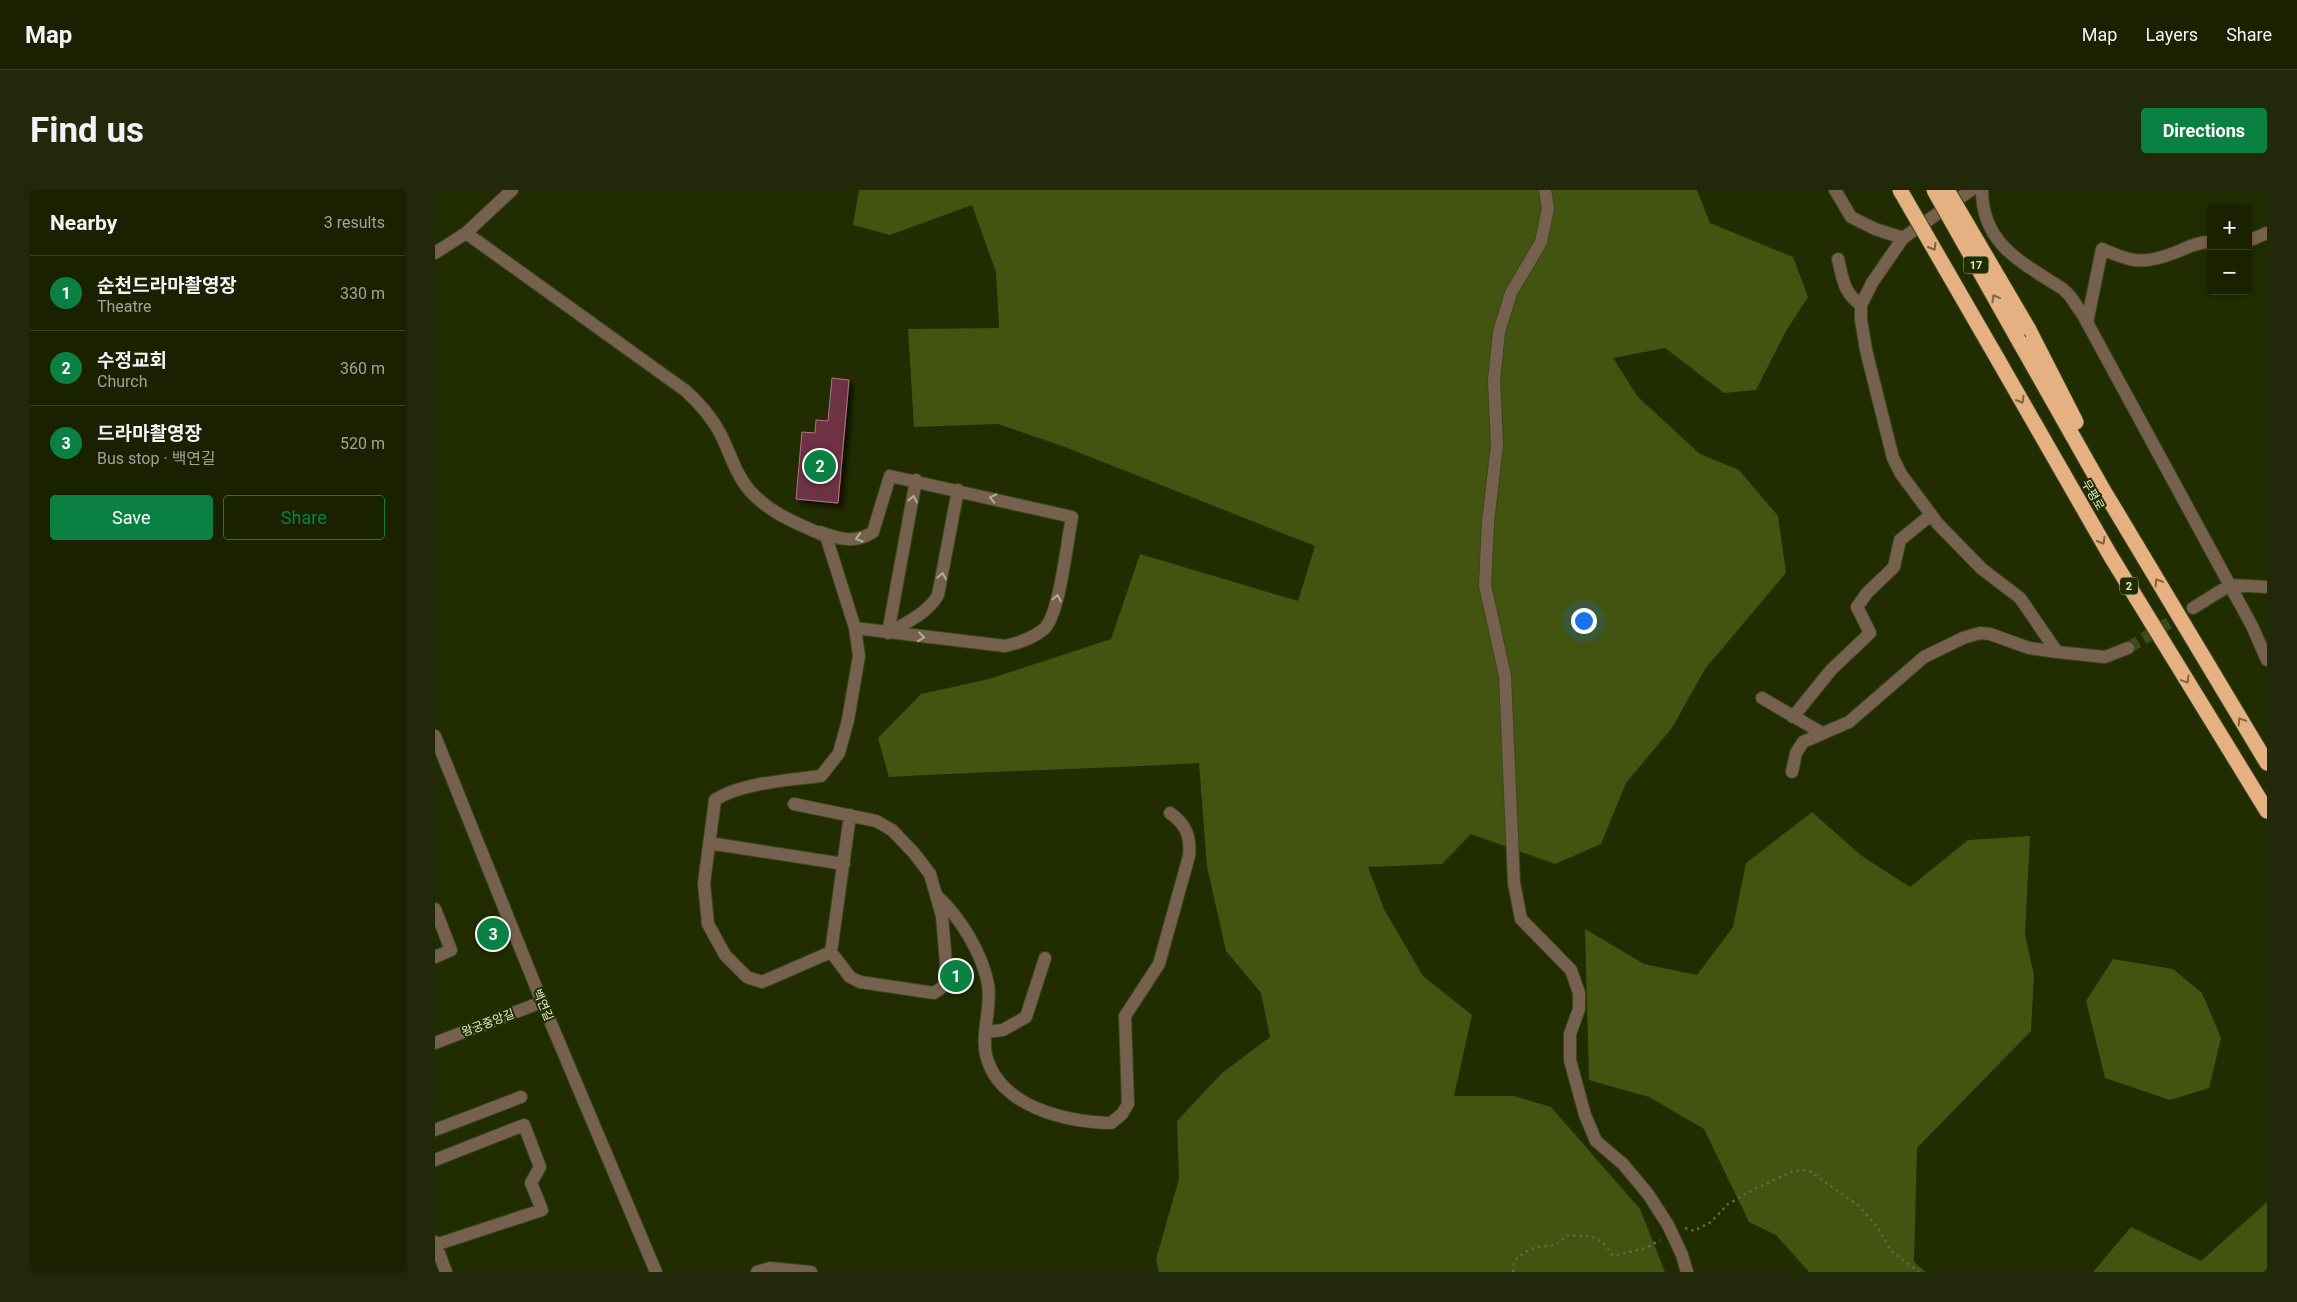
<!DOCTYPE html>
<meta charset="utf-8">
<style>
body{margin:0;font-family:Roboto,"Noto Sans KR",sans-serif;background:#22290a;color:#f1f3f6}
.controls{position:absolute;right:15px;top:15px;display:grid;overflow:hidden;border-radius:5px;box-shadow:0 1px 4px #0004}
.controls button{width:45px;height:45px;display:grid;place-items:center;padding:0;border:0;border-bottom:1px solid #373e22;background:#192100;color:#f1f3f6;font:25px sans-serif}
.you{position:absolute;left:1148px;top:430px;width:18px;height:18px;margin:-12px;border:4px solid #fff;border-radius:50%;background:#1a73e8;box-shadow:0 0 0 8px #1a73e833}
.badge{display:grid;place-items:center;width:32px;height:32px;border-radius:50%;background:#0b8043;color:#fff;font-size:16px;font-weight:700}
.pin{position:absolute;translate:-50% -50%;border:2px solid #fff;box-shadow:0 1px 5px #0006}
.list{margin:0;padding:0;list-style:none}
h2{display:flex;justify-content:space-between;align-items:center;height:65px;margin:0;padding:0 20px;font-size:21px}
h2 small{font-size:16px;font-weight:400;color:#9fa399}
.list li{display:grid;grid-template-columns:32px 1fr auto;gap:15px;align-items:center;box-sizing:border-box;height:75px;padding:0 20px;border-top:1px solid #373e22}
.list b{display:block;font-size:19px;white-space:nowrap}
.list p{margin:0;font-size:16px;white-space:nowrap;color:#9fa399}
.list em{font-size:16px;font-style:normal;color:#9fa399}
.actions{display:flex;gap:10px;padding:15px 20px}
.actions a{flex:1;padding:11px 0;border:1px solid #0b8043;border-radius:5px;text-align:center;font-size:18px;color:#0b8043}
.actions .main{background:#0b8043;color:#fff}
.map{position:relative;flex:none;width:1832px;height:1082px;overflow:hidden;border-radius:5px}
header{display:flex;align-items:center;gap:30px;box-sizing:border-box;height:70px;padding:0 25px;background:#192100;border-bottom:1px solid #373e22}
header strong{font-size:24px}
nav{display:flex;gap:28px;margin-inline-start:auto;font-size:18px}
.intro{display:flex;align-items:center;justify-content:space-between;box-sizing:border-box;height:120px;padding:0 30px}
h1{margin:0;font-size:35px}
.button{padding:12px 22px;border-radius:5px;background:#0b8043;color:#fff;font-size:18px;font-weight:700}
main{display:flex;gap:30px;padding:0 30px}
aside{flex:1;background:#192100;border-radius:5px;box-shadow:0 1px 4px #0004}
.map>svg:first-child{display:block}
</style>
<header>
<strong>Map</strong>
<nav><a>Map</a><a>Layers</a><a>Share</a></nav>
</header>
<div class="intro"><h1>Find us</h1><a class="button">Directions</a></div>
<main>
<aside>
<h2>Nearby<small>3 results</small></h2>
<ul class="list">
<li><span class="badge">1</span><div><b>순천드라마촬영장</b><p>Theatre</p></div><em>330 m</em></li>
<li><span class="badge">2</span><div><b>수정교회</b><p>Church</p></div><em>360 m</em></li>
<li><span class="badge">3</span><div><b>드라마촬영장</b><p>Bus stop · 백연길</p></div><em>520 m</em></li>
</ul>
<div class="actions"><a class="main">Save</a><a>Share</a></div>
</aside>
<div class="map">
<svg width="1832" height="1082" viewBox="0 0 1832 1082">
<defs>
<filter id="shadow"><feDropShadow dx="4.5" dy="4.5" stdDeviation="2.5" flood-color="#0009"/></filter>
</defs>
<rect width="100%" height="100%" fill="#212c00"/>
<path fill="#42540f" d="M 424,0 L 1262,0 L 1275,33 L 1358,67 L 1373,107 L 1351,141 L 1321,200 L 1289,203 L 1230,158 L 1178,168 L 1203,207 L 1265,264 L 1304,280 L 1343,326 L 1351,383 L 1270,479 L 1237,538 L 1191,593 L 1166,654 L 1120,674 L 1036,644 L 1007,674 L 933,677 L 949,719 L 988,786 L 1037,825 L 1019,906 L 1079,906 L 1116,917 L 1205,1019 L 1230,1082 L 724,1082 L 721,1069 L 744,989 L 742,931 L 787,883 L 835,847 L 826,803 L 791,761 L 772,677 L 764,573 C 660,579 557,581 454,587 L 443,548 L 486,504 L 554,489 L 676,449 L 705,364 L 863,411 L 880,356 L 630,257 L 563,234 L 479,237 L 473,139 L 564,138 L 561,82 L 537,15 L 455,45 L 418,35 Z
M 1377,622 L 1427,666 L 1475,697 L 1533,650 L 1595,646 L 1590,745 L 1599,785 L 1596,841 L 1482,958 L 1479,1072 L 1491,1082 L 1374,1082 L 1341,1045 L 1314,1032 L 1269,939 L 1214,907 L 1154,890 L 1150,739 L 1209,774 L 1262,785 L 1298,737 L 1311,673 Z
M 1678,769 L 1738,779 L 1767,803 L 1786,848 L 1774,898 L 1735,910 L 1670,888 L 1651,811 Z
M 1832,1012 L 1832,1082 L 1658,1082 L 1696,1037 L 1766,1071 Z"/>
<path fill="#6e3344" stroke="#b47283" filter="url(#shadow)" d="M 397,188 L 414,190 L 403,313 L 361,309 L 367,242 L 380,243 L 381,230 L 393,231 Z"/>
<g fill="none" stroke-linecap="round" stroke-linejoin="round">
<path stroke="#3e491f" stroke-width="12" stroke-dasharray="12 6" stroke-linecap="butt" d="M 1693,458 L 1758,418"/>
<defs>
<path id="minor" d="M 1110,0 L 1113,18 L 1106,52 L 1076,103 L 1064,142 L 1059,190 L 1062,255 L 1053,332 L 1050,395 L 1070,486 L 1079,693 L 1086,729 L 1136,780 L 1144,803 L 1144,819 L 1135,844 L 1135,870 L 1150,925 L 1161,951 L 1188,974 L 1213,1004 L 1233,1035 L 1247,1065 L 1252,1082
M 1400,0 L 1416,27 L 1440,39 L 1468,48
M 1536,0 L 1468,48 L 1437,93 L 1426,115 L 1426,130 L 1431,160 L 1458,268 L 1466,284 L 1503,334 L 1547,379 L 1585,408 L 1622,462 L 1670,467 L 1693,458
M 1547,0 C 1547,55 1588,73 1628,99 L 1635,106 L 1648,125 L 1817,436 L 1832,470
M 31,43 L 251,201 C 264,213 276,226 285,243 C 295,262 300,284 315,301 C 336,324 363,334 391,346 L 420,438 L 424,466 L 413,530 L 404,563 L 386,586 C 355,590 305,593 280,610 L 269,693 L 273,734 L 290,765 L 312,787 L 327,792 L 396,762 L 415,787 L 425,792 L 499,803 L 509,796 L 511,773 L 507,726 L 495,684 L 479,663 L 457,640 L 441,631 L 359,614
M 1813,51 L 1832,43
M 0,63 L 31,43 L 77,0
M 1403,69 C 1408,89 1408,102 1426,115
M 1652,133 L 1667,59 C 1697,72 1707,75 1739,63 C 1752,58 1761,52 1776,52
M 385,342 C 405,349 419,354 438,342 L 455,286 L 637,327 C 632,351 625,424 609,439 C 598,448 584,453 570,456 L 420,438
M 1758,418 L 1795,395 L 1832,397
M 453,443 C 472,432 492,424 503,405 L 523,300
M 453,443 L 481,290
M 1327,508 L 1387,543
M 1358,527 L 1396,480 L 1435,443 L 1422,417 L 1432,403 L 1459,377 L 1465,350 L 1496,325
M 0,546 L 107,812 L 221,1082
M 1357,582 L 1361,563 L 1368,552 L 1414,532 L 1489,467 L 1528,448 L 1545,443 L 1555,444 L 1594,458 L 1622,462
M 274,653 L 409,674
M 502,706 C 525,727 547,763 553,794 C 557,817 546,842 551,865 C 564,917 631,932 676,933 L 687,924 L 693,914 L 690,826 L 724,774 L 754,666 C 756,647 751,634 735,623
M 0,719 L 16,760 L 0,767
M 396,762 L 415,625
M 550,842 L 568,840 L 591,827 L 610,768
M 0,853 L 107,812
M 0,940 L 86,907
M 0,970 L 89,935 L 105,977 L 96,993 L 107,1020 L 0,1055
M 0,1052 L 11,1082
M 322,1082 L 335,1078 L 376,1082"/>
<path id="highway" d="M 1593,138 L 1641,232
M 1584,151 L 1666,296 L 1832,573
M 1562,168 L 1675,365 L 1832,621"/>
</defs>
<use href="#minor" stroke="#3c471d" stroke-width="14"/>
<use href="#highway" stroke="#3c471d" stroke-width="17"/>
<path stroke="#5f6a42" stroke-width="2.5" stroke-dasharray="2.5 4" stroke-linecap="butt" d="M 1250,1038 L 1259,1041 L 1276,1032 L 1293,1014 L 1320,999 L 1358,981 L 1373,980 L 1424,1016 L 1442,1036 L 1456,1061 L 1484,1082
M 1078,1082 L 1079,1071 C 1085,1066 1091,1061 1099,1058 C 1113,1053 1119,1061 1131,1045 C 1155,1047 1163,1042 1178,1066 L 1211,1058 L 1225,1050"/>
<use href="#minor" stroke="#76614f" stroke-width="12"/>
<use href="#highway" stroke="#e5b182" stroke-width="15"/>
<defs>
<path id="highway-bridge" d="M 1465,0 L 1562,168
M 1499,0 L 1584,151
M 1512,0 L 1593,138"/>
</defs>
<use href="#highway-bridge" stroke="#3c471d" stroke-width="17" stroke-linecap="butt"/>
<use href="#highway-bridge" stroke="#e5b182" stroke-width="15"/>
</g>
<defs><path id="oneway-chevron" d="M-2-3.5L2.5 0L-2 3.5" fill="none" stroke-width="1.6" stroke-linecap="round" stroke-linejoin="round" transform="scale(1.25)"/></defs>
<g stroke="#79683a">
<use href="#oneway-chevron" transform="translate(1498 57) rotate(60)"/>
<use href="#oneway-chevron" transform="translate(1560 108) rotate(-119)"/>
<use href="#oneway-chevron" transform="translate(1586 210) rotate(60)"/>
<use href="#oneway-chevron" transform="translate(1667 351) rotate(60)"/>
<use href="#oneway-chevron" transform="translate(1723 392) rotate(-121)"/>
<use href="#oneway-chevron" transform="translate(1751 490) rotate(59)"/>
<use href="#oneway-chevron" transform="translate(1806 531) rotate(-122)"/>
</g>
<g stroke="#b1ae95">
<use href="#oneway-chevron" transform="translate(558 308) rotate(-167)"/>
<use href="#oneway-chevron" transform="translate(478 309) rotate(-80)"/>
<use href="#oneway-chevron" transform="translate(424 348) rotate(164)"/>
<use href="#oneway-chevron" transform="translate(507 386) rotate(-80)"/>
<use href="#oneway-chevron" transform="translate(622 408) rotate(-80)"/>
<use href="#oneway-chevron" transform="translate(486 447) rotate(7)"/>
</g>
<g text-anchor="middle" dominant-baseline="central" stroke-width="4" stroke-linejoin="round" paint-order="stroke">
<g fill="#212c00" stroke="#a8b390" stroke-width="1">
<rect x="1528.5" y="66.5" width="25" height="17" rx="4"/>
<rect x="1685" y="387.5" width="18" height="17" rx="4"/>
</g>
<g font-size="11" font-weight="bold" fill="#e2edce">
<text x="1541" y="75">17</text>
<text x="1694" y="396">2</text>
</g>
<g font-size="12" fill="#e2edce" stroke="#212c00">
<text transform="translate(1658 305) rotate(60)">무평로</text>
<text transform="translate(108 815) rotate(67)">백연길</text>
<text transform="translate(53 833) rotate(-21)">왕궁중앙길</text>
</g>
</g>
</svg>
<div class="controls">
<button>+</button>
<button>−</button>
</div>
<div class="you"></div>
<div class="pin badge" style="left:521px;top:786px">1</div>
<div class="pin badge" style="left:385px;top:276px">2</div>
<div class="pin badge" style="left:58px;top:744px">3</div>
</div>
</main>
